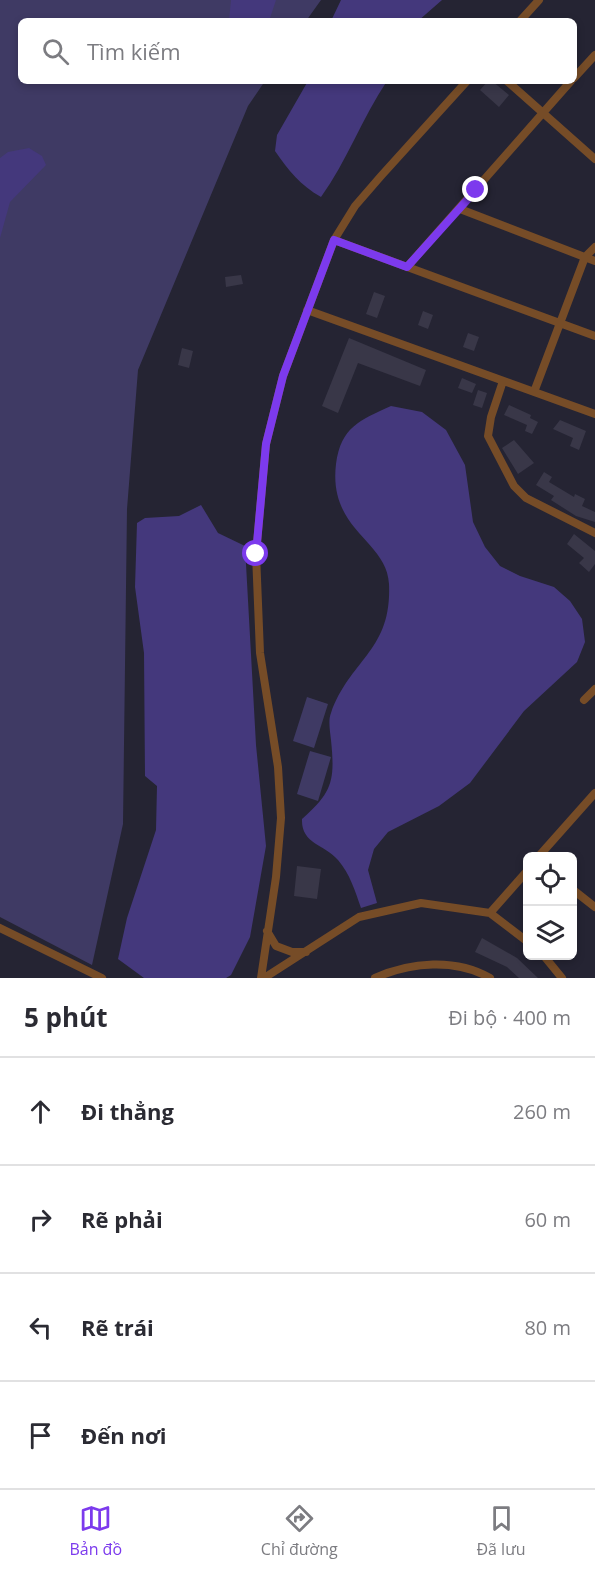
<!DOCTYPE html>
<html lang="vi">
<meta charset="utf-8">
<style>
body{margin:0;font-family:"Open Sans",sans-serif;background:#f2f2f3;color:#2b2b33}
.controls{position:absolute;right:18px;bottom:18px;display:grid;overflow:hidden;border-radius:9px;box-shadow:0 3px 9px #0003}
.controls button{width:54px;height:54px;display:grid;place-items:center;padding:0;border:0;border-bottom:2px solid #e1e1e2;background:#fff;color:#2b2b33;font:30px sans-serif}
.stop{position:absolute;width:18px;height:18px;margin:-14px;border:4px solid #7c3aed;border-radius:50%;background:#fff}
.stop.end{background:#7c3aed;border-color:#fff;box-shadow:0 2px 6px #0008}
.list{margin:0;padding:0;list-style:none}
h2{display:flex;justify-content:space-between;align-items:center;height:78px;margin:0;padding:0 24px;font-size:26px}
h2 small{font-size:20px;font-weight:400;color:#7c7c81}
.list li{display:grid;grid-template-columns:39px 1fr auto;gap:18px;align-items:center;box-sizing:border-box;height:108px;padding:0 24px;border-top:2px solid #e1e1e2}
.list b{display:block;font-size:22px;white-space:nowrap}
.list em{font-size:20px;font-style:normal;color:#7c7c81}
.icon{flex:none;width:33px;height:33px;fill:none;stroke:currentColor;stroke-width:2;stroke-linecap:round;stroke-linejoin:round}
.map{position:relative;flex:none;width:595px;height:978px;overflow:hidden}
.search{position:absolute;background:#fff;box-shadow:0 3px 9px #0003;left:18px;right:18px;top:18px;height:66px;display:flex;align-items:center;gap:15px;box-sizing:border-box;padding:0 21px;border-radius:9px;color:#7c7c81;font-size:22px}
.sheet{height:510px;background:#fff}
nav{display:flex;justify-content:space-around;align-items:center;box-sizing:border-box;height:84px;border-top:2px solid #e1e1e2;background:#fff;font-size:16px;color:#7c7c81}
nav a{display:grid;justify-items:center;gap:3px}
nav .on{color:#7c3aed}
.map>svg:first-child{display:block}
</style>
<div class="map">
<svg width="595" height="978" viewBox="0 0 595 978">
<rect width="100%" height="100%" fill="#252433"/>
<path fill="#3f3a64" d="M 0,0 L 321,0 L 306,21 L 21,21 L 21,81 L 265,81 L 248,106 L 138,370 L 127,509 L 123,824 L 92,965 L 0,917 Z
M 307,697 L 328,704 L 314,748 L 293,741 Z
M 310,751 L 331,757 L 318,801 L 297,794 Z"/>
<path fill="#44387c" d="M 231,0 L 276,0 L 269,21 L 229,21 Z
M 341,0 L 442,0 L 418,21 L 331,21 Z
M 308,81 L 387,81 C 362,118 347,161 321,197 C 300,185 289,171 275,151 L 277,135 Z
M 29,148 L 42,156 L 46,165 L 10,202 L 0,238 L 0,158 L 8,152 Z
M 391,406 L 422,412 L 446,430 L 465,465 L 473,522 L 485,547 L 500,566 L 520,576 L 554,587 L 570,601 L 582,619 L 585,642 L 577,662 L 524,711 L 470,783 L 439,806 L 388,832 L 374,849 L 368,870 L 377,903 L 361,908 C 355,891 350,874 338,860 C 324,844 301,844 302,819 C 333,792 335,780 331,740 C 330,731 328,720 331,713 C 350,659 392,651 389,584 C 387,540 328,531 336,464 C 341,427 360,420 391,406 Z
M 201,505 L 218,533 L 245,546 L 256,745 L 266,846 L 250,937 L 231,975 L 226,978 L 144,978 L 118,959 L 127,918 L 156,830 L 157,786 L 145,776 L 144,653 L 135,587 L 137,523 L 145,518 L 179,516 Z"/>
<path fill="#393748" d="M 488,81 L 492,81 L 509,95 L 499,107 L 480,90 Z
M 241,275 L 243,284 L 226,287 L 225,277 Z
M 374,292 L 385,296 L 377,318 L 366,314 Z
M 423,311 L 433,315 L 428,329 L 418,325 Z
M 468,333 L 479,337 L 474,351 L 463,347 Z
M 349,338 L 426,370 L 420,386 L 358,363 L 338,413 L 322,406 Z
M 182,348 L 193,351 L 189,368 L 178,365 Z
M 462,378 L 476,384 L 472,393 L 458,388 Z
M 478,390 L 487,393 L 482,408 L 473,405 Z
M 509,405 L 531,415 L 530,418 L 538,422 L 532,434 L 525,431 L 527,425 L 504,415 Z
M 560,420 L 586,431 L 579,450 L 570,446 L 573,438 L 553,429 Z
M 514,440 L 534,463 L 518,474 L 502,448 Z
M 544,472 L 552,477 L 549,482 L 574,497 L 575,494 L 585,499 L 582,506 L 595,512 L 595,522 L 576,516 L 551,500 L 554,496 L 536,485 Z
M 574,534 L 595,551 L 595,564 L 589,572 L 579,563 L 584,558 L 567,544 Z
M 297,866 L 321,869 L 317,899 L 294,896 Z
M 482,938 L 517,958 L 538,978 L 519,978 L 507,967 L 475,952 Z"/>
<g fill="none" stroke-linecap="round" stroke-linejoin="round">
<path stroke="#764c27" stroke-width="8" d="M 520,21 L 539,0
M 574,78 L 595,55
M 507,81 L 595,159
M 460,209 L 595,261
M 334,240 L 595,336
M 407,267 L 571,81
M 307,310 L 595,414
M 503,381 L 491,417 L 488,436 L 514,486 L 526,498 L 595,533
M 534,392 L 585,257 L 595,247
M 584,700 L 595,689
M 539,856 L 595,793
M 572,889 L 595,907
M 490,913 L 528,870
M 0,928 L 102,978
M 267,931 L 276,946 L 292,952 L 306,952
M 544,956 L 562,978
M 261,978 L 276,877 L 281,818 L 278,767 L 260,653 L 256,554 L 266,444 L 283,376 L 334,240 L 355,206 L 381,176 L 467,81
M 264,978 L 359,917 L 421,903 L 490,913 L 528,942
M 375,978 C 410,962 456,958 490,978"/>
</g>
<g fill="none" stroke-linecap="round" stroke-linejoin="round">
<path stroke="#7c3aed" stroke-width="8" d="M 256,554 L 266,444 L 283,376 L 334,240 L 407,267 L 476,190"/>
</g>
</svg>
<div class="controls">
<button><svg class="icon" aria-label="locate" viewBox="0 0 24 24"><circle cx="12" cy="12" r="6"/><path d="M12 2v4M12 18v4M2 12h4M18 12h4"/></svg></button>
<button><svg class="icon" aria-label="layers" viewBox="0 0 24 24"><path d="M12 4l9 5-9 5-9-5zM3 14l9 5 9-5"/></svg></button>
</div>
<div class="stop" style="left:256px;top:554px"></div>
<div class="stop end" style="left:476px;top:190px"></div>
<div class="search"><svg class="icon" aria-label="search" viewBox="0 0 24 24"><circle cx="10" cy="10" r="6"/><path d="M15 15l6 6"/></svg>Tìm kiếm</div>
</div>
<section class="sheet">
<h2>5 phút<small>Đi bộ · 400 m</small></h2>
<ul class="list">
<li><svg class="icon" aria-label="ahead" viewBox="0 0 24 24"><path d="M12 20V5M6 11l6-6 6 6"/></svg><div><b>Đi thẳng</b></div><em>260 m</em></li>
<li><svg class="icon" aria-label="right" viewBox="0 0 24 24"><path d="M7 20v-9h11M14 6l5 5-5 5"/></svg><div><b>Rẽ phải</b></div><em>60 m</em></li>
<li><svg class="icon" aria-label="left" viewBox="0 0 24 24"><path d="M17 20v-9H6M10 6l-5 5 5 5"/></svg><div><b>Rẽ trái</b></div><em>80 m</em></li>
<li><svg class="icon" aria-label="arrive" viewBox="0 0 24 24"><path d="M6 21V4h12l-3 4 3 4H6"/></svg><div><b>Đến nơi</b></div></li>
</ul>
</section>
<nav>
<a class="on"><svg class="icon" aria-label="map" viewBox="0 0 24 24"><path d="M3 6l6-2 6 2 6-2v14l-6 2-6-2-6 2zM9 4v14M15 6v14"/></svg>Bản đồ</a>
<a><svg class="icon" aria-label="directions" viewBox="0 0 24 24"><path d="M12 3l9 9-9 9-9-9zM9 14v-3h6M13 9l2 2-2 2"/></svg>Chỉ đường</a>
<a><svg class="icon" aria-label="saved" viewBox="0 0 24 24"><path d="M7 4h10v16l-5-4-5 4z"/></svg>Đã lưu</a>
</nav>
